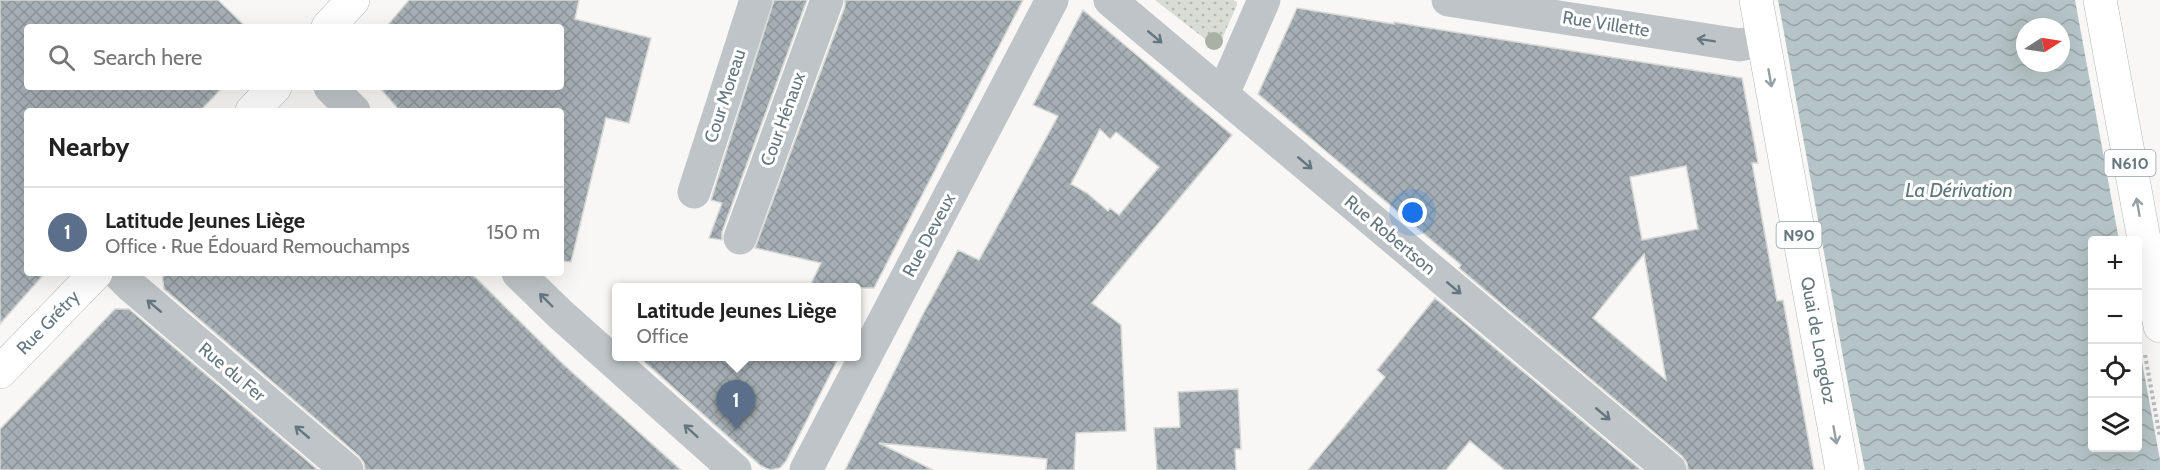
<!DOCTYPE html>
<meta charset="utf-8">
<style>
body{margin:0;font-family:Cabin,sans-serif;background:#f6f6f6;color:#222}
.controls{position:absolute;right:18px;bottom:18px;display:grid;overflow:hidden;border-radius:6px;box-shadow:0 6px 24px #0002}
.controls button{width:54px;height:54px;display:grid;place-items:center;padding:0;border:0;border-bottom:2px solid #e0e0e0;background:#fff;color:#222;font:30px sans-serif}
.compass{position:absolute;left:2016px;top:18px;width:54px;height:54px;border-radius:50%;background:#fff;box-shadow:0 6px 24px #0002;rotate:78deg}
.you{position:absolute;left:1413px;top:213px;width:21px;height:21px;margin:-15px;border:4px solid #fff;border-radius:50%;background:#1a73e8;box-shadow:0 0 0 9px #1a73e833}
.badge{display:grid;place-items:center;width:39px;height:39px;border-radius:50%;background:#0f766e;color:#fff;font-size:20px;font-weight:700}
.pin{position:absolute;translate:-50% -50px;filter:drop-shadow(0 2px 3px #0008)}
.pin::after{content:'';position:absolute;top:32px;width:21px;height:18px;background:inherit;clip-path:polygon(0 0,100% 0,50% 100%)}
.popup{position:absolute;left:612px;top:283px;width:249px;height:78px;box-sizing:border-box;display:grid;place-content:center;border-radius:6px;background:#fff;filter:drop-shadow(0 2px 4px #0005);font-size:20px;white-space:nowrap;color:#767676}
.popup b{font-size:22px;color:#222}
.popup::after{content:'';position:absolute;left:50%;top:100%;margin-left:-12px;border:12px solid transparent;border-top-color:#fff}
.list{margin:0;padding:0;list-style:none}
h2{display:flex;justify-content:space-between;align-items:center;height:78px;margin:0;padding:0 24px;font-size:26px}
h2 small{font-size:20px;font-weight:400;color:#767676}
.list li{display:grid;grid-template-columns:39px 1fr auto;gap:18px;align-items:center;box-sizing:border-box;height:90px;padding:0 24px;border-top:2px solid #e0e0e0}
.list b{display:block;font-size:22px;white-space:nowrap}
.list p{margin:0;font-size:20px;white-space:nowrap;color:#767676}
.list em{font-size:20px;font-style:normal;color:#767676}
.icon{flex:none;width:33px;height:33px;fill:none;stroke:currentColor;stroke-width:2;stroke-linecap:round;stroke-linejoin:round}
.map{position:relative;flex:none;width:2160px;height:470px;overflow:hidden}
.search{position:absolute;background:#fff;box-shadow:0 6px 24px #0002;left:24px;top:24px;width:540px;height:66px;display:flex;align-items:center;gap:15px;box-sizing:border-box;padding:0 21px;border-radius:6px;color:#767676;font-size:22px}
.panel{position:absolute;background:#fff;box-shadow:0 6px 24px #0002;left:24px;top:108px;width:540px;height:168px;border-radius:6px}
.map>svg:first-child{display:block}
</style>
<div class="map">
<svg width="2160" height="470" viewBox="0 0 2160 470">
<defs>
<pattern id="grass-dots" width="8" height="8" patternUnits="userSpaceOnUse" patternTransform="scale(1.5)"><rect width="8" height="8" fill="#d8dcd4"/><path d="M2 2h.1M6 6h.1" fill="none" stroke="#b3b7b1" stroke-width="1.8" stroke-linecap="round"/></pattern>
<pattern id="water-waves" width="16" height="10" patternUnits="userSpaceOnUse" patternTransform="scale(1.5)"><rect width="16" height="10" fill="#b5c4c6"/><path d="M0 5q4-4 8 0t8 0" fill="none" stroke="#97a4a6"/></pattern>
<pattern id="building-cross-hatch" width="8" height="8" patternUnits="userSpaceOnUse" patternTransform="scale(1.5)"><rect width="8" height="8" fill="#a6b0b4"/><path d="M0 0l8 8M0 8l8-8" fill="none" stroke="#8b9498"/></pattern>
</defs>
<rect width="100%" height="100%" fill="#f8f7f5"/>
<path fill="url(#grass-dots)" d="M 1155,0 L 1233,0 L 1237,2 L 1237,5 L 1221,41 L 1214,46 Z"/>
<path fill="url(#water-waves)" fill-rule="evenodd" d="M 1778,0 L 2075,0 L 2119,240 L 2092,240 L 2092,448 L 2138,448 L 2138,340 L 2160,460 L 2160,470 L 1865,470 L 1850,395 ZM 2025,27 L 2061,27 L 2061,63 L 2025,63 Z"/>
<path fill="url(#building-cross-hatch)" stroke="#d9d9d7" stroke-width="1.5" fill-rule="evenodd" d="M 0,0 L 218,0 L 246,27 L 27,27 L 27,87 L 223,87 L 200,111 L 27,111 L 27,273 L 45,273 L 0,324 Z
M 409,0 L 579,0 L 575,19 L 651,38 L 629,123 L 606,118 L 571,262 L 561,261 L 561,111 L 400,111 L 379,87 L 561,87 L 561,27 L 386,27 Z
M 774,0 L 807,0 L 722,232 L 722,240 L 709,238 L 722,203 L 711,200 Z
M 845,0 L 1023,0 L 874,288 L 809,288 L 821,263 L 755,248 L 845,6 Z
M 1297,8 L 1394,24 L 1394,22 L 1423,27 L 1742,78 L 1758,163 L 1752,163 L 1777,301 L 1783,300 L 1814,470 L 1688,470 L 1687,463 L 1682,456 L 1459,268 L 1461,265 L 1258,94 ZM 1686,166 L 1698,229 L 1642,240 L 1630,177 ZM 1644,254 L 1666,380 L 1593,318 Z
M 1083,10 L 1232,135 L 1092,303 L 1121,325 L 1126,431 L 1076,433 L 1074,470 L 1046,470 L 1047,459 L 879,443 L 933,470 L 845,470 L 922,316 L 958,250 L 979,260 L 1058,116 L 1033,105 ZM 1100,129 L 1110,139 L 1116,132 L 1159,167 L 1119,215 L 1110,208 L 1108,211 L 1087,193 L 1071,184 Z
M 162,273 L 471,273 L 563,364 L 681,470 L 365,470 L 364,463 L 359,456 L 164,289 Z
M 1435,298 L 1641,470 L 1505,470 L 1470,441 L 1446,470 L 1308,470 L 1385,377 L 1377,370 Z
M 115,309 L 129,309 L 318,470 L 0,470 L 0,429 Z
M 639,357 L 839,357 L 786,461 L 780,468 L 770,470 L 761,466 Z
M 1238,389 L 1241,449 L 1235,449 L 1236,470 L 1157,470 L 1154,428 L 1180,427 L 1178,392 Z"/>
<g fill="none" stroke-linecap="round" stroke-linejoin="round">
<defs>
<g id="secondary">
<path d="M 328,27 L 353,0"/>
<path d="M 252,111 L 275,87"/>
<path id="s1" d="M 0,372 L 96,273"/>
</g>
<g id="primary">
<path id="s2" d="M 1756,0 L 1842,470"/>
<path d="M 2100,0 L 2160,326"/>
</g>
</defs>
<use href="#secondary" stroke="#b1b8bb" stroke-width="34"/>
<use href="#primary" stroke="#b2b8bb" stroke-width="34"/>
<path stroke="#b9bdbf" stroke-width="4" stroke-dasharray="3 3" stroke-linecap="butt" d="M 2145,355 L 2160,437"/>
<path stroke="#bec4c7" stroke-width="33" d="M 1110,0 L 1670,470
M 1448,0 L 1740,45 L 1763,40
M 330,87 L 354,111
M 1223,94 L 1264,0
M 694,192 L 756,0
M 740,238 L 827,0
M 118,273 L 132,287 L 347,470
M 518,273 L 559,313 L 735,470
M 806,470 L 1052,0"/>
<use href="#secondary" stroke="#fff" stroke-width="33"/>
<use href="#primary" stroke="#fff" stroke-width="33"/>
</g>
<circle fill="#a9b1a4" cx="1214" cy="41" r="9"/>
<defs><path id="oneway-shaft" d="M-6 0H5M1.5-3L5.5 0L1.5 3" fill="none" stroke-width="1.6" stroke-linecap="round" stroke-linejoin="round" transform="scale(1.5)"/></defs>
<g stroke="#64777f">
<use href="#oneway-shaft" transform="translate(1155 37) rotate(40)"/>
<use href="#oneway-shaft" transform="translate(1706 40) rotate(-171)"/>
<use href="#oneway-shaft" transform="translate(1305 163) rotate(40)"/>
<use href="#oneway-shaft" transform="translate(1454 288) rotate(40)"/>
<use href="#oneway-shaft" transform="translate(546 300) rotate(-135)"/>
<use href="#oneway-shaft" transform="translate(154 306) rotate(-140)"/>
<use href="#oneway-shaft" transform="translate(1603 414) rotate(40)"/>
<use href="#oneway-shaft" transform="translate(691 431) rotate(-138)"/>
<use href="#oneway-shaft" transform="translate(302 432) rotate(-140)"/>
</g>
<g stroke="#92a0a5">
<use href="#oneway-shaft" transform="translate(1770 78) rotate(80)"/>
<use href="#oneway-shaft" transform="translate(2138 207) rotate(-100)"/>
<use href="#oneway-shaft" transform="translate(1835 435) rotate(80)"/>
</g>
<g text-anchor="middle" dominant-baseline="central" stroke-width="6" stroke-linejoin="round" paint-order="stroke">
<g fill="#fff" stroke="#92a0a5" stroke-width="1.5">
<rect x="2104.5" y="150" width="51" height="26" rx="4.5"/>
<rect x="1776.5" y="222" width="45" height="26" rx="4.5"/>
</g>
<g font-size="16" font-weight="bold" fill="#64777f">
<text x="2130" y="163">N610</text>
<text x="1799" y="235">N90</text>
</g>
<g font-size="18" fill="#64777f" stroke="#fff">
<text transform="translate(1606 24) rotate(9)">Rue Villette</text>
<text transform="translate(725 96) rotate(-72)">Cour Moreau</text>
<text transform="translate(783 119) rotate(-70)">Cour Hénaux</text>
<text transform="translate(929 235) rotate(-62)">Rue Deveux</text>
<text transform="translate(1390 235) rotate(40)">Rue Robertson</text>
<text stroke="none"><textPath href="#s1" startOffset="69">Rue Grétry</textPath></text>
<text stroke="none"><textPath href="#s2" startOffset="346">Quai de Longdoz</textPath></text>
<text transform="translate(232 372) rotate(40)">Rue du Fer</text>
</g>
<g font-size="20" font-style="italic" fill="#5e7679" stroke="#fff">
<text x="1959" y="190">La Dérivation</text>
</g>
</g>
</svg>
<div class="controls">
<button>+</button>
<button>−</button>
<button><svg class="icon" aria-label="locate" viewBox="0 0 24 24"><circle cx="12" cy="12" r="6"/><path d="M12 2v4M12 18v4M2 12h4M18 12h4"/></svg></button>
<button><svg class="icon" aria-label="layers" viewBox="0 0 24 24"><path d="M12 4l9 5-9 5-9-5zM3 14l9 5 9-5"/></svg></button>
</div>
<svg class="compass" viewBox="-18 -18 36 36"><path d="M0-13l5 13h-10z" fill="#e53935"/><path d="M0 13l5-13h-10z" fill="#767676"/></svg>
<div class="you"></div>
<div class="pin badge" style="left:736px;top:430px;background:#5c6f8a">1</div>
<div class="popup"><b>Latitude Jeunes Liège</b>Office</div>
<div class="search"><svg class="icon" aria-label="search" viewBox="0 0 24 24"><circle cx="10" cy="10" r="6"/><path d="M15 15l6 6"/></svg>Search here</div>
<section class="panel">
<h2>Nearby<small></small></h2>
<ul class="list">
<li><span class="badge" style="background:#5c6f8a">1</span><div><b>Latitude Jeunes Liège</b><p>Office · Rue Édouard Remouchamps</p></div><em>150 m</em></li>
</ul>
</section>
</div>
